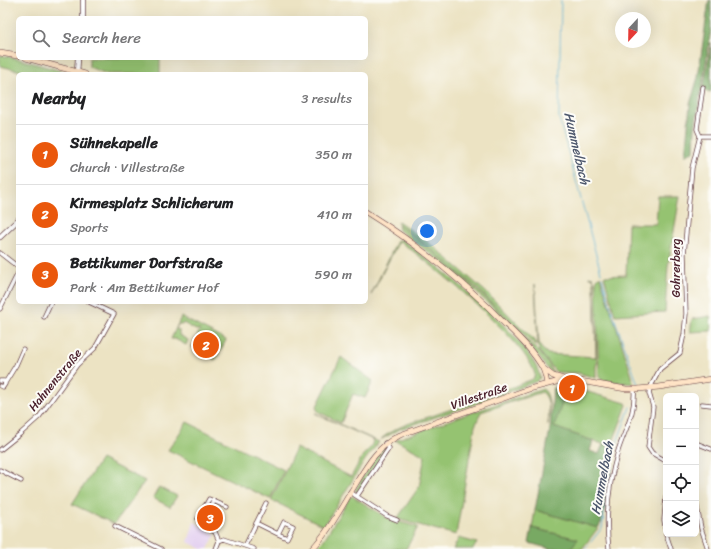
<!DOCTYPE html>
<meta charset="utf-8">
<style>
body{margin:0;font-family:Sriracha,sans-serif;background:#f2f2f2;color:#202124}
.controls{position:absolute;right:12px;bottom:12px;display:grid;overflow:hidden;border-radius:6px;box-shadow:0 4px 16px #0002}
.controls button{width:36px;height:36px;display:grid;place-items:center;padding:0;border:0;border-bottom:1px solid #e0e0e0;background:#fff;color:#202124;font:20px sans-serif}
.compass{position:absolute;left:615px;top:12px;width:36px;height:36px;border-radius:50%;background:#fff;box-shadow:0 4px 16px #0002;rotate:202deg}
.you{position:absolute;left:427px;top:231px;width:14px;height:14px;margin:-10px;border:3px solid #fff;border-radius:50%;background:#1a73e8;box-shadow:0 0 0 6px #1a73e833}
.badge{display:grid;place-items:center;width:26px;height:26px;border-radius:50%;background:#ea580c;color:#fff;font-size:13px;font-weight:700}
.pin{position:absolute;translate:-50% -50%;border:2px solid #fff;box-shadow:0 1px 4px #0006}
.list{margin:0;padding:0;list-style:none}
h2{display:flex;justify-content:space-between;align-items:center;height:52px;margin:0;padding:0 16px;font-size:17px}
h2 small{font-size:13px;font-weight:400;color:#757577}
.list li{display:grid;grid-template-columns:26px 1fr auto;gap:12px;align-items:center;box-sizing:border-box;height:60px;padding:0 16px;border-top:1px solid #e0e0e0}
.list b{display:block;font-size:15px;white-space:nowrap}
.list p{margin:0;font-size:13px;white-space:nowrap;color:#757577}
.list em{font-size:13px;font-style:normal;color:#757577}
.icon{flex:none;width:22px;height:22px;fill:none;stroke:currentColor;stroke-width:2;stroke-linecap:round;stroke-linejoin:round}
.map{position:relative;flex:none;width:711px;height:549px;overflow:hidden}
.search{position:absolute;background:#fff;box-shadow:0 4px 16px #0002;left:16px;top:16px;width:352px;height:44px;display:flex;align-items:center;gap:10px;box-sizing:border-box;padding:0 14px;border-radius:6px;color:#757577;font-size:15px}
.panel{position:absolute;background:#fff;box-shadow:0 4px 16px #0002;left:16px;top:72px;width:352px;height:232px;border-radius:6px}
.map>svg:first-child{display:block}
</style>
<div class="map">
<svg width="711" height="549" viewBox="0 0 711 549">
<rect width="100%" height="100%" fill="#fdfcf7"/>
<filter id="ink" filterUnits="userSpaceOnUse"><feTurbulence type="fractalNoise" baseFrequency=".025" numOctaves="2"/><feDisplacementMap in="SourceGraphic" scale="8" xChannelSelector="R" yChannelSelector="G"/><feConvolveMatrix kernelMatrix="1 2 1 2 8 2 1 2 1" color-interpolation-filters="sRGB"/></filter>
<filter id="wash" filterUnits="userSpaceOnUse"><feTurbulence type="fractalNoise" baseFrequency=".012" numOctaves="4" result="noise"/><feDisplacementMap in="SourceGraphic" scale="16" xChannelSelector="R" yChannelSelector="G"/><feGaussianBlur stdDeviation="0.9" result="paint"/><feColorMatrix in="noise" values="0 0 0 0 0 0 0 0 0 0 0 0 0 0 0 0 0 1.4 0 .05"/><feComposite in="paint" operator="in"/></filter>
<g filter="url(#wash)">
<rect width="100%" height="100%" fill="#ece3c3"/>
<path fill="#e5d3f1" d="M 194,522 L 215,534 L 215,538 L 214,537 L 208,549 L 202,549 L 188,542 Z"/>
<path fill="#95c371" stroke="#70714e" d="M 0,55 L 19,59 L 71,74 L 34,74 L 0,66 Z
M 89,58 L 160,58 L 160,74 L 107,74 L 89,67 Z
M 658,196 L 680,196 L 668,266 L 665,312 L 615,315 L 604,276 L 626,275 L 628,224 L 656,224 Z
M 398,221 L 434,247 L 486,292 L 536,342 L 536,346 L 477,288 L 426,245 L 397,223 Z
M 398,225 C 444,259 487,296 525,338 C 535,348 549,361 553,373 C 546,369 543,361 537,355 C 527,342 516,330 504,319 C 472,286 436,257 399,230 Z
M 401,239 C 433,262 535,341 540,378 L 537,381 L 487,400 L 400,429 L 382,439 L 381,439 C 398,424 422,420 443,412 C 473,402 503,391 533,379 L 535,375 C 529,343 427,260 399,241 L 371,295 L 397,241 Z
M 589,276 L 593,277 L 594,282 L 597,363 L 596,366 L 596,378 L 579,373 L 556,372 L 539,351 L 538,345 L 535,284 L 539,343 L 541,348 L 548,354 L 596,357 L 594,281 L 593,278 Z
M 600,276 L 632,376 L 633,384 L 602,380 L 599,377 L 596,282 L 597,279 Z
M 710,316 L 711,331 L 690,332 L 692,319 Z
M 181,317 L 226,340 L 217,358 L 214,360 L 213,359 L 213,357 L 192,347 L 200,330 L 196,330 L 183,323 L 182,325 L 178,324 L 176,329 L 179,330 L 179,335 L 188,340 L 186,345 L 175,339 L 171,339 Z
M 341,357 L 373,381 L 365,398 L 353,394 L 341,423 L 319,412 L 316,408 Z
M 543,389 C 552,397 549,414 548,425 C 549,415 551,398 542,392 L 481,412 L 475,426 L 456,535 L 397,519 L 419,487 L 425,456 L 395,440 L 464,415 Z
M 567,389 L 574,392 L 581,390 L 626,403 L 627,405 L 611,447 L 553,427 Z
M 315,413 L 379,442 L 365,460 L 324,526 L 271,500 L 296,448 L 351,477 L 363,455 L 371,447 L 373,441 L 371,439 Z
M 187,422 L 284,470 L 270,499 L 168,450 Z
M 385,446 L 386,449 L 358,492 L 356,492 L 355,490 L 372,462 Z
M 101,459 L 145,481 L 114,524 L 72,504 Z
M 159,487 L 177,496 L 170,507 L 153,498 Z
M 352,496 L 389,519 L 418,527 L 406,549 L 315,549 L 323,541 L 350,497 Z
M 213,508 L 218,510 L 216,530 C 206,526 200,523 203,512 Z
M 535,510 L 598,528 L 582,549 L 569,549 L 578,539 L 532,528 Z
M 459,538 L 477,543 L 473,549 L 453,549 Z"/>
<path fill="#78a963" stroke="#616447" d="M 709,0 L 711,0 L 711,29 L 702,89 L 701,91 L 695,129 L 694,152 L 690,152 L 685,156 L 690,104 L 698,77 Z
M 711,42 L 711,92 L 703,91 Z
M 553,388 L 567,389 L 554,427 L 593,441 L 590,451 L 599,454 L 603,444 L 614,449 L 601,523 L 598,528 L 535,510 L 550,429 Z
M 532,528 L 578,539 L 570,549 L 551,549 L 529,543 Z"/>
<g fill="none" stroke-linecap="round" stroke-linejoin="round">
<path stroke="#52abcf" stroke-width="1" d="M 561,0 L 559,118 L 601,273
M 602,277 L 613,315
M 614,317 L 638,385
M 609,485 L 615,448 L 630,407
M 585,549 L 602,528 L 608,488"/>
</g>
</g>
<g filter="url(#ink)">
<g fill="none" stroke-linecap="round" stroke-linejoin="round">
<defs>
<path id="minor" d="M 700,136 L 711,136
M 0,253 L 18,267
M 0,309 L 18,273
M 44,317 L 51,302
M 0,381 L 4,381 L 5,384 L 3,387 L 0,386
M 5,383 L 16,365 L 23,349
M 702,404 L 711,405
M 696,443 L 711,449
M 0,450 L 20,434 L 39,417 L 77,365 L 95,348 L 114,314 L 89,302
M 666,461 L 652,453 L 648,447 L 653,407 L 649,393 L 650,388 L 660,369 L 680,353 L 684,334 L 686,314 L 684,254 L 692,168 L 700,136 L 697,129 L 703,87
M 0,470 L 21,481
M 350,492 L 387,516 L 397,520
M 357,496 L 389,448 L 385,443
M 666,497 L 664,520 L 666,533
M 696,502 L 701,528 L 708,549
M 205,506 L 212,506 L 214,501
M 256,523 L 278,534 L 284,522 L 293,526 L 287,538 L 278,534
M 115,526 L 161,549
M 666,534 L 671,549
M 219,541 L 215,532 L 200,524 L 198,519 L 209,499 L 227,507
M 219,541 L 224,539 L 254,549
M 245,546 L 266,503
M 216,549 L 219,541
M 609,549 C 605,517 609,482 618,451 C 625,429 636,413 634,389"/>
<path id="tertiary" d="M 83,18 L 83,0
M 77,74 L 78,58
M 0,237 L 18,220"/>
<path id="secondary" d="M 0,53 L 18,56
M 26,58 L 85,74
M 366,212 C 417,244 464,281 506,325 C 519,337 533,351 542,367 C 545,372 546,378 547,384
M 544,369 L 553,376 L 567,380
M 312,549 C 330,530 342,506 355,485 C 367,465 378,446 400,435 L 529,389 L 556,382 L 580,381 L 626,389 L 638,389 L 659,387 L 711,379"/>
</defs>
<use href="#minor" stroke="#623c42" stroke-width="5"/>
<use href="#tertiary" stroke="#623c42" stroke-width="6"/>
<use href="#secondary" stroke="#623c42" stroke-width="6"/>
<use href="#minor" stroke="#fff" stroke-width="3.5"/>
<use href="#tertiary" stroke="#fff" stroke-width="4.5"/>
<use href="#secondary" stroke="#ffe4c6" stroke-width="5"/>
</g>
</g>
<g text-anchor="middle" dominant-baseline="central" stroke-width="4" stroke-linejoin="round" paint-order="stroke">
<g font-size="12" fill="#4a1f2b" stroke="#fdfcf7">
<text transform="translate(676 268) rotate(-90)">Gohrerberg</text>
<text transform="translate(55 380) rotate(-51)">Hahnenstraße</text>
<text transform="translate(479 396) rotate(-19)">Villestraße</text>
</g>
<g font-size="13" font-style="italic" fill="#4d576d" stroke="#fdfcf7">
<text transform="translate(577 148) rotate(77)">Hummelbach</text>
<text transform="translate(602 478) rotate(-79)">Hummelbach</text>
</g>
</g>
</svg>
<div class="controls">
<button>+</button>
<button>−</button>
<button><svg class="icon" aria-label="locate" viewBox="0 0 24 24"><circle cx="12" cy="12" r="6"/><path d="M12 2v4M12 18v4M2 12h4M18 12h4"/></svg></button>
<button><svg class="icon" aria-label="layers" viewBox="0 0 24 24"><path d="M12 4l9 5-9 5-9-5zM3 14l9 5 9-5"/></svg></button>
</div>
<svg class="compass" viewBox="-18 -18 36 36"><path d="M0-13l5 13h-10z" fill="#e53935"/><path d="M0 13l5-13h-10z" fill="#757577"/></svg>
<div class="you"></div>
<div class="pin badge" style="left:572px;top:388px">1</div>
<div class="pin badge" style="left:206px;top:345px">2</div>
<div class="pin badge" style="left:210px;top:518px">3</div>
<div class="search"><svg class="icon" aria-label="search" viewBox="0 0 24 24"><circle cx="10" cy="10" r="6"/><path d="M15 15l6 6"/></svg>Search here</div>
<section class="panel">
<h2>Nearby<small>3 results</small></h2>
<ul class="list">
<li><span class="badge">1</span><div><b>Sühnekapelle</b><p>Church · Villestraße</p></div><em>350 m</em></li>
<li><span class="badge">2</span><div><b>Kirmesplatz Schlicherum</b><p>Sports</p></div><em>410 m</em></li>
<li><span class="badge">3</span><div><b>Bettikumer Dorfstraße</b><p>Park · Am Bettikumer Hof</p></div><em>590 m</em></li>
</ul>
</section>
</div>
